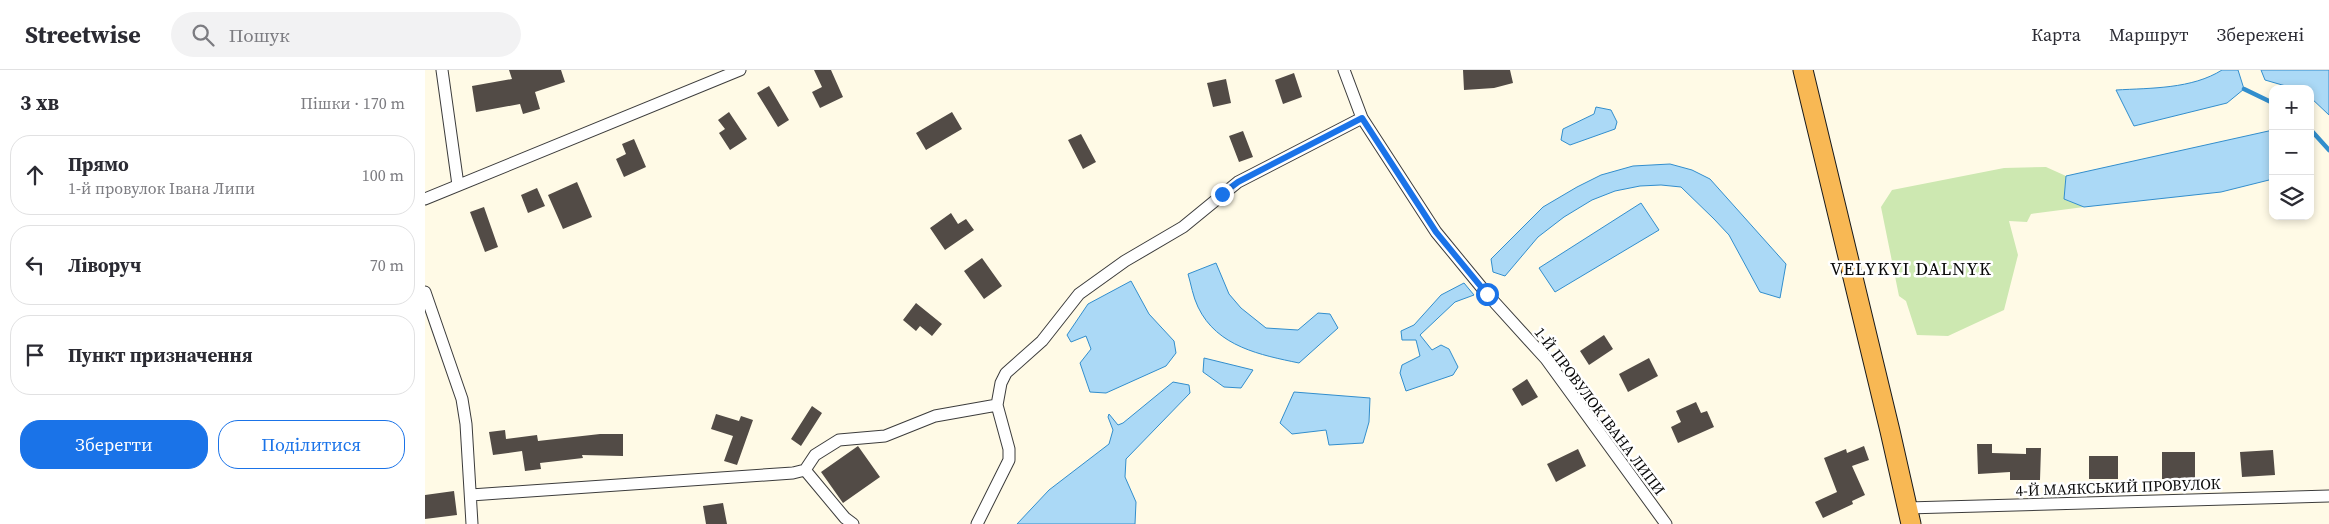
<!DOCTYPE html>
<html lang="uk">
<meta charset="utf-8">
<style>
body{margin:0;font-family:"Source Serif 4",serif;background:#f2f2f3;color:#2b2b33}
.controls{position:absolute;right:15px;top:15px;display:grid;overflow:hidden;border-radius:10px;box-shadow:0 2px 8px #0003}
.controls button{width:45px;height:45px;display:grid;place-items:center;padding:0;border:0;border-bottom:1px solid #e1e1e2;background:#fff;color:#2b2b33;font:25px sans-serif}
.stop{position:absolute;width:15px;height:15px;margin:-11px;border:4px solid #1a73e8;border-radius:50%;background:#fff}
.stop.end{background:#1a73e8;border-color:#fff;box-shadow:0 1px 5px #0008}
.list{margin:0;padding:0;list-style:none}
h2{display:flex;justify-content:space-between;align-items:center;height:65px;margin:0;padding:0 20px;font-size:21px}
h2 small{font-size:16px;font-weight:400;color:#7c7c81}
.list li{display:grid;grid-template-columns:32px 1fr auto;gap:15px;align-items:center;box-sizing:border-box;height:80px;margin:0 10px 10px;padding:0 10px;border:1px solid #e1e1e2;border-radius:20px}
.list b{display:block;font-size:19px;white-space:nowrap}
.list p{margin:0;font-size:16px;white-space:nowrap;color:#7c7c81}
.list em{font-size:16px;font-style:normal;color:#7c7c81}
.actions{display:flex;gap:10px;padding:15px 20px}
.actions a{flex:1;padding:11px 0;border:1px solid #1a73e8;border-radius:20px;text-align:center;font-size:18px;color:#1a73e8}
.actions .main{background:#1a73e8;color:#fff}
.icon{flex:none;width:28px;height:28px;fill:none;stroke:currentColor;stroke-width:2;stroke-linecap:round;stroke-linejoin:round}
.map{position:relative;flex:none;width:1904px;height:454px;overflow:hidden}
header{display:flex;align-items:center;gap:30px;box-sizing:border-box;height:70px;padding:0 25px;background:#fff;border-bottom:1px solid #e1e1e2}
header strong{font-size:24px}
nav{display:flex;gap:28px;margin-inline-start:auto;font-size:18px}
.search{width:350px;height:45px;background:#f2f2f3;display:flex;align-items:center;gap:12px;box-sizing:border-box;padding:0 18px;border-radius:28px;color:#7c7c81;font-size:19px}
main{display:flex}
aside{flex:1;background:#fff}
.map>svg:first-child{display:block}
</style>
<header>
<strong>Streetwise</strong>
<div class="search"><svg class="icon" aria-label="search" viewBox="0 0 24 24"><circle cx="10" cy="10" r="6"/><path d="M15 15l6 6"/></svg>Пошук</div>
<nav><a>Карта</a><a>Маршрут</a><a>Збережені</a></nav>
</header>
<main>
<aside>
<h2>3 хв<small>Пішки · 170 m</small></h2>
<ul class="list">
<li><svg class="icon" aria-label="ahead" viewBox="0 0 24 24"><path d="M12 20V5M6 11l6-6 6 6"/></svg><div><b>Прямо</b><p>1-й провулок Івана Липи</p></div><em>100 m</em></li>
<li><svg class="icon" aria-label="left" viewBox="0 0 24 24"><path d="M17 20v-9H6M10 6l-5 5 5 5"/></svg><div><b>Ліворуч</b></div><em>70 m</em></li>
<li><svg class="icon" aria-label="arrive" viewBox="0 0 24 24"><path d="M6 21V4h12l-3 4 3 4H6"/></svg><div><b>Пункт призначення</b></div></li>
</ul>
<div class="actions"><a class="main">Зберегти</a><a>Поділитися</a></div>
</aside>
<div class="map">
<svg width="1904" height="454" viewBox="0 0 1904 454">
<rect width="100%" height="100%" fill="#fffae6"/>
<path fill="#cde8b1" d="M 1621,97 L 1641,106 L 1639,129 L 1659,137 L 1606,144 L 1602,152 L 1584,151 L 1593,185 L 1579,240 L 1523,266 L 1492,265 L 1481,231 L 1474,226 L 1456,137 L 1467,120 L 1579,98 Z"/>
<path fill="#abd9f6" stroke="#328ecd" d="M 1797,0 L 1813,0 L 1819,19 L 1802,33 L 1709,56 L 1691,20 C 1726,18 1767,19 1797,0 Z
M 1836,0 L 1904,0 L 1904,45 L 1885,27 L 1885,19 L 1871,19 L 1840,10 Z
M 1171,37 L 1186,40 L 1192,52 L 1190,59 L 1145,75 L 1136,70 L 1138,59 L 1169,44 Z
M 1848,60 L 1848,109 L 1796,122 L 1659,137 L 1639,129 L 1641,106 Z
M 1245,94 L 1267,100 L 1285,109 L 1361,194 L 1355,228 L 1335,222 L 1304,165 L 1289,149 L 1256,117 L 1236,115 L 1215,116 L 1190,121 L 1167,130 L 1139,147 L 1113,167 L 1080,206 L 1068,202 L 1066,189 L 1118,137 L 1152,117 L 1176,105 L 1208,96 Z
M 1216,133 L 1234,160 L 1130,222 L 1114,198 Z
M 791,193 L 804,224 L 816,238 L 841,258 L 873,260 L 893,243 L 905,244 L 913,258 L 874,293 C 836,285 792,277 773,237 C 768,227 766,214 763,204 Z
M 706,211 L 724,244 L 749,271 L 751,283 L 741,296 L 681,323 L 665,322 L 655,293 L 666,279 L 661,266 L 646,272 L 642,265 L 663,234 Z
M 1039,213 L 1049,225 L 1030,232 L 995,265 L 1007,280 L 1016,275 L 1024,279 L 1033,297 L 1028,305 L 981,321 L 975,303 L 977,295 L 995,286 L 991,270 L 977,270 L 976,261 L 989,255 L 1016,225 Z
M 779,288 L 828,300 L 816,318 L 799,317 L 778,302 Z
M 748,312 L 764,315 L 765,323 L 701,389 L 700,407 L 711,432 L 710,454 L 592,454 L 624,420 L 684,374 L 688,360 L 683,347 L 684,344 L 693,355 L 698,353 Z
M 869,322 L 945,328 L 944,352 L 938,373 L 904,375 L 901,360 L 867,364 L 855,353 Z"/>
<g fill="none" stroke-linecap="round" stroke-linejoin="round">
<path stroke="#328ecd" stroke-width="4.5" d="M 1819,19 L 1848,33
M 1885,59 L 1904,80"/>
</g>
<path fill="#524b46" d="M 84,0 L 136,0 L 140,12 L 110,22 L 115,39 L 98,44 L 95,34 L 51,42 L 47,16 L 87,9 Z
M 389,0 L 406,0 L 418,27 L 395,38 L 387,22 L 397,17 Z
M 1038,0 L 1085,0 L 1088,13 L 1069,18 L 1039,20 Z
M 869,3 L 877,27 L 858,34 L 850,10 Z
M 801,9 L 806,33 L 788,37 L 782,13 Z
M 344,16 L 364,50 L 353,57 L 332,23 Z
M 304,42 L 322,69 L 305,80 L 294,63 L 300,59 L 293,50 Z
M 527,42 L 537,59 L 501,80 L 491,63 Z
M 818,61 L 828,87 L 814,92 L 804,66 Z
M 656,64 L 671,92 L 658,99 L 643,70 Z
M 209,69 L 221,97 L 199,107 L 191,89 L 201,84 L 197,74 Z
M 152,112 L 167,147 L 138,159 L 123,125 Z
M 112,118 L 120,136 L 103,143 L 96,125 Z
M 59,137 L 73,177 L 60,182 L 45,142 Z
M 526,143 L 533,154 L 541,149 L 549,160 L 520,180 L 505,158 Z
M 557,188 L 577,216 L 559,229 L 539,201 Z
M 491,233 L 517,254 L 507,266 L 495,256 L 491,261 L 478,250 Z
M 1179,265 L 1188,279 L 1164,295 L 1155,281 Z
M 1224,288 L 1233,306 L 1203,322 L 1194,304 Z
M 1102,309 L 1113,327 L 1097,336 L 1087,319 Z
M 1271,332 L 1276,343 L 1282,341 L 1289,357 L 1253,373 L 1246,357 L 1256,352 L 1251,341 Z
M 387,336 L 397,343 L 376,376 L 366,369 Z
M 291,344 L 314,351 L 316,346 L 328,350 L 312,395 L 299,391 L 308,366 L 286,359 Z
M 80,360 L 81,369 L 112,365 L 113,371 L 175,364 L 198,364 L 198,386 L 157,385 L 158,388 L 115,393 L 116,399 L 100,401 L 97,381 L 68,385 L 64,362 Z
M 1552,374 L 1567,374 L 1567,383 L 1601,384 L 1601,378 L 1616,378 L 1615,410 L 1585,410 L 1585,402 L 1553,404 Z
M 433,376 L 455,407 L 418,433 L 396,402 Z
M 1439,376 L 1444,390 L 1427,396 L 1440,425 L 1427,431 L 1428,434 L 1398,448 L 1390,432 L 1412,422 L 1399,388 L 1421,379 L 1422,383 Z
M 1153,379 L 1161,396 L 1131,412 L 1122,394 Z
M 1848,380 L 1850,405 L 1817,407 L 1815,382 Z
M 1737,382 L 1770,382 L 1770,409 L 1737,409 Z
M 1664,386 L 1693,386 L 1693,409 L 1664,409 Z
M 29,421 L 32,445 L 0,449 L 0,425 Z
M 298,433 L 302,454 L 281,454 L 278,436 Z"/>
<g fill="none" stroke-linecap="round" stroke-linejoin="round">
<defs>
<path id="minor" d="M 17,0 L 33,115
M 919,0 L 937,48 L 1011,162 L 1062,224 L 1121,289 L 1241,454
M 0,129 L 315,0
M 0,222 L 37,329 L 41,354 L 47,454
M 380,400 L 420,448 L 428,454
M 46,425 L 368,403 L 380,400 L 390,385 L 414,370 L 460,366 L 510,346 L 572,335 L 576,313 L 581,303 L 617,271 L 654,224 L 700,191 L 758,157 L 813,112 L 937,48
M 1482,438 L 1904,426
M 552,454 L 584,390 L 584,379 L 572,335"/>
<path id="trunk" d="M 1378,0 L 1465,361 L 1486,454"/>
</defs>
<use href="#minor" stroke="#3c3c3c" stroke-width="13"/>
<use href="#trunk" stroke="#1a1a1a" stroke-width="21"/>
<use href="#minor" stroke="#fff" stroke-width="11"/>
<use href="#trunk" stroke="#f8b854" stroke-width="19"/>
</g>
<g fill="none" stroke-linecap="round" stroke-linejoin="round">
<path stroke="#1a73e8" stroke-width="6" d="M 797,124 L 813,112 L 937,48 L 1011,162 L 1062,224"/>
</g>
<g text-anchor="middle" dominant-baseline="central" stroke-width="5" stroke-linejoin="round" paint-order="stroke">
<g font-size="15" fill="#090909" stroke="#fff">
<text transform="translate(1175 341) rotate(53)">1-Й ПРОВУЛОК ІВАНА ЛИПИ</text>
<text transform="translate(1693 417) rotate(-2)">4-Й МАЯКСЬКИЙ ПРОВУЛОК</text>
</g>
<g font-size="18" letter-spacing="1" fill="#090909" stroke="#fff">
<text x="1486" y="198">VELYKYI DALNYK</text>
</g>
</g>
</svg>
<div class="controls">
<button>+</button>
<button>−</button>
<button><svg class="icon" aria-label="layers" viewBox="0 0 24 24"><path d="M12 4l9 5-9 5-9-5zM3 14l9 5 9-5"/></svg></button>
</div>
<div class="stop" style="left:1062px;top:224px"></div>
<div class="stop end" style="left:797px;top:124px"></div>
</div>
</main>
